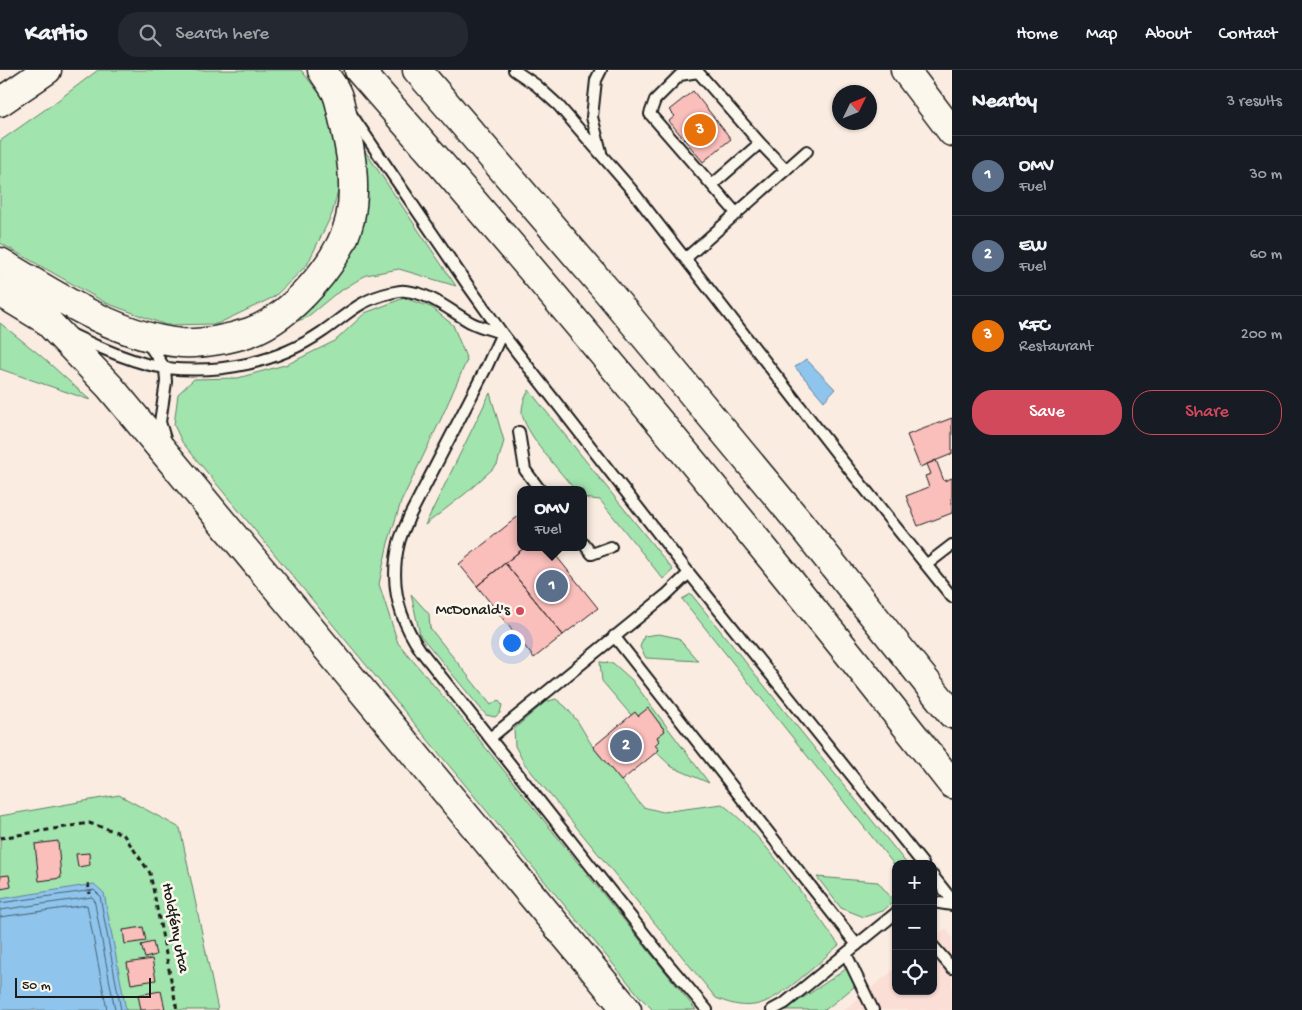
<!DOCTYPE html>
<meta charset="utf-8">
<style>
body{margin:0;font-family:"Gochi Hand",sans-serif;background:#242831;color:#f1f3f6}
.controls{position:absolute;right:15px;bottom:15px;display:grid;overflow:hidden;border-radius:10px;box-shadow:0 1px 4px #0004}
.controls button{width:45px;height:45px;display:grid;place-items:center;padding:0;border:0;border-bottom:1px solid #363941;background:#171b24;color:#f1f3f6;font:25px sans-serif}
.compass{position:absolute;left:832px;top:15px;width:45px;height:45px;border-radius:50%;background:#171b24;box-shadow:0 1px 4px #0004;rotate:47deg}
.scale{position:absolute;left:15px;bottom:12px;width:136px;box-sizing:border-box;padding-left:5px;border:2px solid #1c1c1c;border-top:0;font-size:14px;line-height:18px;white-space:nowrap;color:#1c1c1c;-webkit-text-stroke:4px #fbf7ec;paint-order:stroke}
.you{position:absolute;left:511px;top:572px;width:18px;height:18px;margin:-12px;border:4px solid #fff;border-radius:50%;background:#1a73e8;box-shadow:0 0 0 8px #1a73e833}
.badge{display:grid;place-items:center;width:32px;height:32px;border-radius:50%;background:#d1495b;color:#fff;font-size:16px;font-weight:700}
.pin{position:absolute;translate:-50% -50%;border:2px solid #fff;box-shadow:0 1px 5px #0006}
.popup{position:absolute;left:517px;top:416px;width:70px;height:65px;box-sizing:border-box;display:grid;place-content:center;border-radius:10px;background:#171b24;filter:drop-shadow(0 1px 4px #0005);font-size:16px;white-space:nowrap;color:#9ea1a6}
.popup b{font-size:19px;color:#f1f3f6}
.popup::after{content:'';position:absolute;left:50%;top:100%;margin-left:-10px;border:10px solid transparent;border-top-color:#171b24}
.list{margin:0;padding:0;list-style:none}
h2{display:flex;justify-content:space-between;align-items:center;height:65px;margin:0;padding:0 20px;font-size:21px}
h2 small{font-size:16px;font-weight:400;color:#9ea1a6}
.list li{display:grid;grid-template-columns:32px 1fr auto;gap:15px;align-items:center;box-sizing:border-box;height:80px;padding:0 20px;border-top:1px solid #363941}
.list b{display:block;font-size:19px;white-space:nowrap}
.list p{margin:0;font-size:16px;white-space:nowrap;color:#9ea1a6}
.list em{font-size:16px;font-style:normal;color:#9ea1a6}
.actions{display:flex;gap:10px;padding:15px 20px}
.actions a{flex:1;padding:11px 0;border:1px solid #d1495b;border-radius:20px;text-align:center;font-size:18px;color:#d1495b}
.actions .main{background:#d1495b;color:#fff}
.icon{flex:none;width:28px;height:28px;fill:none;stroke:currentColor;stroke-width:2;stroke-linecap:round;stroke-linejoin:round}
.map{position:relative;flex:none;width:952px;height:940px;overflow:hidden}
header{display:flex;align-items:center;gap:30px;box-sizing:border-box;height:70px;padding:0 25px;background:#171b24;border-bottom:1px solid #363941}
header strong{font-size:24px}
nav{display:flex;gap:28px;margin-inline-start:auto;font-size:18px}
.search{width:350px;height:45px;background:#242831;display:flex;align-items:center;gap:12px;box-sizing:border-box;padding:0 18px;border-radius:20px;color:#9ea1a6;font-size:19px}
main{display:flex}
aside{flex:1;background:#171b24}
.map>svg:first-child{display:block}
</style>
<header>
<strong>Kartio</strong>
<div class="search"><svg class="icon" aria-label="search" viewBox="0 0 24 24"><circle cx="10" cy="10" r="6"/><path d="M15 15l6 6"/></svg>Search here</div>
<nav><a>Home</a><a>Map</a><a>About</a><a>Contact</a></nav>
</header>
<main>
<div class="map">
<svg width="952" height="940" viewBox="0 0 952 940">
<rect width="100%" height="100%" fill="#fbece2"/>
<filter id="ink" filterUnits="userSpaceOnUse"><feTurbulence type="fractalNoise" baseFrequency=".02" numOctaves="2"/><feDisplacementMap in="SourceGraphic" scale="10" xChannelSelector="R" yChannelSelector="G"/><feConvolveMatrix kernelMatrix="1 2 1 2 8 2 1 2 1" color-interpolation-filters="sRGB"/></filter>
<g filter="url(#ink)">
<path fill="#fbded6" d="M 946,858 L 952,867 L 952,940 L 844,940 L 896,898 L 896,921 L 933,921 L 933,868 Z"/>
<path fill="#a2e4ae" stroke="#5f8065" d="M 98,0 L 301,0 L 333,41 L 343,102 L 332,144 L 307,195 L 274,227 L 217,254 L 166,255 L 106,233 L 0,173 L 0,71 L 53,34 Z
M 365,81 L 456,216 L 399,199 L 366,205 L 334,225 L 306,248 L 272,260 L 365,127 Z
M 404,228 L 431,237 L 453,255 L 467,290 L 440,351 L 401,432 L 388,473 L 379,514 L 398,573 L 469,657 L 696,940 L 653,940 L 641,928 L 182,372 L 174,355 L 178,324 L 194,309 L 238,308 L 288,294 L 335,271 L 365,243 Z
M 0,253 L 40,285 L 90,330 L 0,299 Z
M 529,320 L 673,500 L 663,509 L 600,430 L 583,428 L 583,420 L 575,420 C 563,405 522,360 522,342 C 522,334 525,327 529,320 Z
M 490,323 L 504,371 L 497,395 L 466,423 L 425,455 Z
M 411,524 L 429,544 L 430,558 L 491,635 L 498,630 L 502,635 L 500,643 L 495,647 L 486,645 L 420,565 Z
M 691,524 L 907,794 L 896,794 L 896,797 L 682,529 Z
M 659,564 L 678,568 L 698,591 L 646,588 L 640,577 L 644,566 Z
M 600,592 L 613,593 L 632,610 L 709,713 L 672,697 L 656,682 L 659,680 L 655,675 L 659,671 L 657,667 L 665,660 L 648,639 L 638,646 L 635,643 L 631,645 L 602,611 Z
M 556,629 L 566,637 L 578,652 L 593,677 L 643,737 L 663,742 L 722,734 C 767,768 805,829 839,875 C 819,892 779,932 754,935 C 740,937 728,933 716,928 L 524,693 L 515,676 L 514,659 L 545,632 Z
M 119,725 L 180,758 L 218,940 L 0,940 L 0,746 Z
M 817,807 L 878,812 L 894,831 L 883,841 L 864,847 L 841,838 Z
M 855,893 L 864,909 L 825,940 L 785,940 Z"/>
<path fill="#8fc5ed" stroke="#618199" d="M 806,289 L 835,319 L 824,331 L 795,297 Z
M 94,814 L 104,823 L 126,940 L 0,940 L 0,829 Z"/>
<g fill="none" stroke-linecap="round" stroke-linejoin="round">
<path stroke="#4a6070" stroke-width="1" d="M 0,833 L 94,820 L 100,826 L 121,940
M 0,840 L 92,827 L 94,829 L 115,940
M 0,847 L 87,835 L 107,940"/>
</g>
<path fill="#fabebb" stroke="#1c1c1c" d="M 693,21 L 731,69 L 703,92 L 669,51 L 675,46 L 669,40 Z
M 952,348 L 952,384 L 920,397 L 907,365 Z
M 936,390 L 944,411 L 952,408 L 952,443 L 918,456 L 906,426 L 929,417 L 925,406 L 931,404 L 927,394 Z
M 521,444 L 521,477 L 525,477 L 477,516 L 459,494 Z
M 525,477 L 549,477 L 598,538 L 563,565 L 505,493 Z
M 505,493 L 563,565 L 534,588 L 477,516 Z
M 648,638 L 665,661 L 657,667 L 659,671 L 655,675 L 659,680 L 621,711 L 593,677 L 635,642 L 638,646 Z
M 58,771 L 61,808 L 39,811 L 35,774 Z
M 89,783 L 90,795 L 78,797 L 76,784 Z
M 9,805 L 11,817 L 1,819 L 0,806 Z
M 143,857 L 146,871 L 125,874 L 123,860 Z
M 153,872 L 156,885 L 145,888 L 141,875 Z
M 152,889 L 156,910 L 131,914 L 127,893 Z
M 161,921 L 165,939 L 141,940 L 138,925 Z"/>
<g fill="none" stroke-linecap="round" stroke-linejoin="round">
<defs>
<path id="lane" d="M 514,0 L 536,15 L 558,35 L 631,119 L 841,389 L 952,527
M 601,0 L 596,10 L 592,47 L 601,82
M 351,44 L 467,214 L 502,263 L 689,503 L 923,794
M 712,115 L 760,73
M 737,144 L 650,44 L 655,30 L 680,5 L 698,2 L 760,73 L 786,100
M 686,188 L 807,81
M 502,263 L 487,296 L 409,447 C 406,456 401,464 399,473 C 389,513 398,548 421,581 L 669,895 L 707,940
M 73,265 C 97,277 139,295 166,298 C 220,304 277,293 322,262 C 347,245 359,230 390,223 C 395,222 401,220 405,221 C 430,223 449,240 470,252 C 479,257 492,260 502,263
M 146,271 L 165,298 L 166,312 L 160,352 L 166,372
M 519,362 L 525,400 L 540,420
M 583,473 L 592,484 L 611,477
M 926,495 L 952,475
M 614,566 L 857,875
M 490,668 L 666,525 L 689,503
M 933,806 L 952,830
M 933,832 L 952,835
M 933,876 L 952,898
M 846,884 L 873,940
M 772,940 L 785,933 L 896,843"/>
<path id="secondary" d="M 0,32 L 47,0"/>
<path id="highway" d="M 359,0 C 563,232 761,471 952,714
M 417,0 L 608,222 L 798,451 L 952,644
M 905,0 L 952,62
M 0,192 C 53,224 120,268 182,273 C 203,274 230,269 250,262 C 291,247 340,192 350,149 C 357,115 351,81 343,48 C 341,40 340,30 336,22 C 332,14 326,7 322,0
M 0,222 L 46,250 L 110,317 L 627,940"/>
</defs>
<use href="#lane" stroke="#1c1c1c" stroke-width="14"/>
<use href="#secondary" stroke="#1c1c1c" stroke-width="31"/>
<use href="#highway" stroke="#1c1c1c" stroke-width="31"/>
<path stroke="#1c1c1c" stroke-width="3" stroke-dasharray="5 4" stroke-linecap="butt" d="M 0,768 L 89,753 L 123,764 L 150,803 L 177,940
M 88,813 L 90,824"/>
<use href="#lane" stroke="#fbf7ec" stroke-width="10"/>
<use href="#secondary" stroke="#fbf7ec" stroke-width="28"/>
<use href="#highway" stroke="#fbf7ec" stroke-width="28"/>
</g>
</g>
<circle fill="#d1495b" stroke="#fbf7ec" stroke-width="2" cx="520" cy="541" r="5"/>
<g text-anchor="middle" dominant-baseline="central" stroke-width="5" stroke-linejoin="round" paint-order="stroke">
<g font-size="16" fill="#1c1c1c" stroke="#fbf7ec" text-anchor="end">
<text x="510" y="541">McDonald's</text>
</g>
<g font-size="16" fill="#1c1c1c" stroke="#fbf7ec">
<text transform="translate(174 858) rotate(79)">Holdfény utca</text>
</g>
</g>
</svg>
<div class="controls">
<button>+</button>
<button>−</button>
<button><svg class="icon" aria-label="locate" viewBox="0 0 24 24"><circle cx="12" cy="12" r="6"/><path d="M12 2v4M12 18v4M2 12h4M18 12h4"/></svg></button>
</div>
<svg class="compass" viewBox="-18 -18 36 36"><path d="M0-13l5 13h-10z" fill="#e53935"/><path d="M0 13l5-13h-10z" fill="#9ea1a6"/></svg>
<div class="scale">50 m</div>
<div class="you"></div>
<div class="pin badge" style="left:552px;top:516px;background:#5c6f8a">1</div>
<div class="popup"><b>OMV</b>Fuel</div>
<div class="pin badge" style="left:626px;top:676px;background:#5c6f8a">2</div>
<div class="pin badge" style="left:700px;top:60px;background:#e8710a">3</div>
</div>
<aside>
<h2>Nearby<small>3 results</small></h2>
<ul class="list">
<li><span class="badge" style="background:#5c6f8a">1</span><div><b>OMV</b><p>Fuel</p></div><em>30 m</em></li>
<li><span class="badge" style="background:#5c6f8a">2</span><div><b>EW</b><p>Fuel</p></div><em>60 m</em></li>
<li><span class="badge" style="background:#e8710a">3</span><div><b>KFC</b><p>Restaurant</p></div><em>200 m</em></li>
</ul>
<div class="actions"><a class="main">Save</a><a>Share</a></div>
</aside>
</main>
